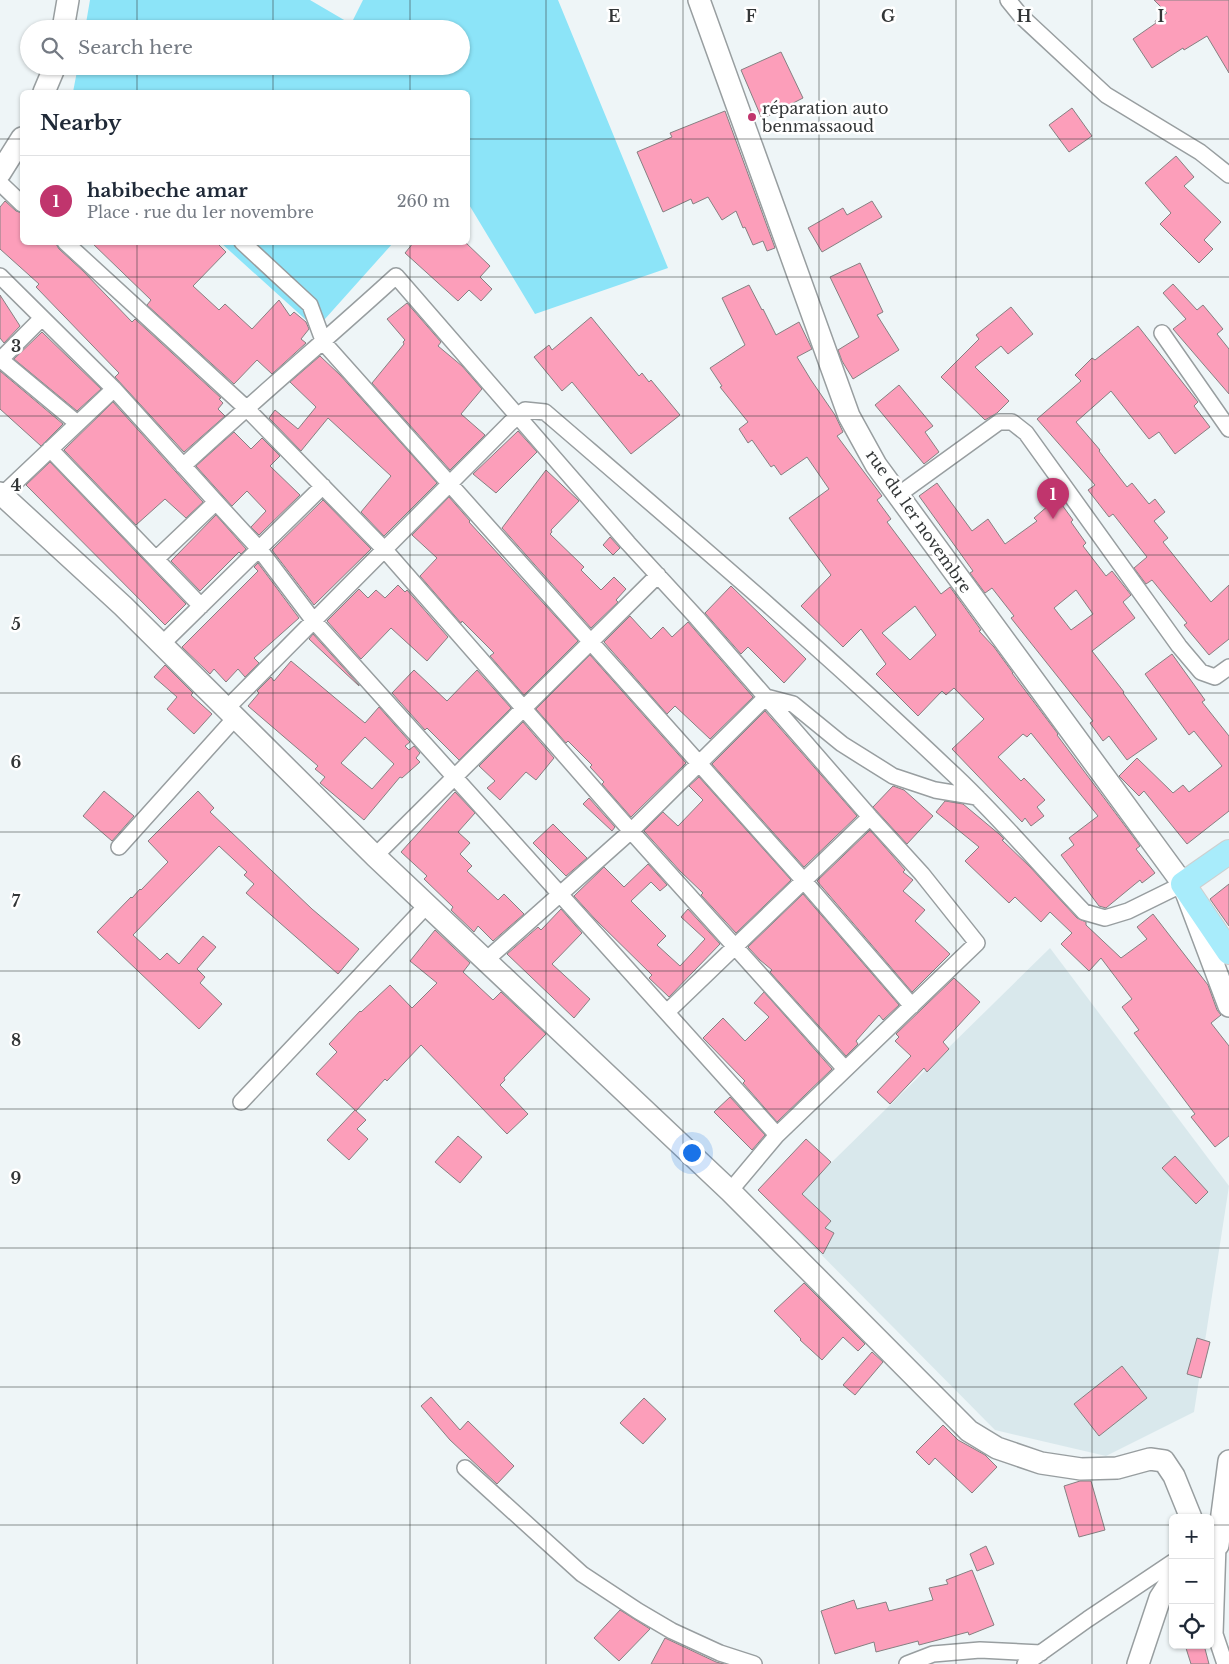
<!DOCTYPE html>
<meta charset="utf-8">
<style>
body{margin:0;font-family:"Libre Baskerville",serif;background:#f2f2f3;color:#1f2937}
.controls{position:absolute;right:15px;bottom:15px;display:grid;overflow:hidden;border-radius:8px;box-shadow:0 1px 4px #0004}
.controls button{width:45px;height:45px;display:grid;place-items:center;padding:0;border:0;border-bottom:1px solid #e0e1e3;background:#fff;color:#1f2937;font:25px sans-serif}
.you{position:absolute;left:691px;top:1152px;width:18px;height:18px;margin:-12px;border:4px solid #fff;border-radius:50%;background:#1a73e8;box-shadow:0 0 0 8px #1a73e833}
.badge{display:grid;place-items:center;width:32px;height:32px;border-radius:50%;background:#c0356d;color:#fff;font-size:16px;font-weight:700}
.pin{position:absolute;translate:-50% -41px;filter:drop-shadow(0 1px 2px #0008)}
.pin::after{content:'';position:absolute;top:26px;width:18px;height:15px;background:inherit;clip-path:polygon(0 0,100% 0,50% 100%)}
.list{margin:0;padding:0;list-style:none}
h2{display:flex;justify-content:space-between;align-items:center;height:65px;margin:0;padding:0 20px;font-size:21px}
h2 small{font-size:16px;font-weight:400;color:#747a83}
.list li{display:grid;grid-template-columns:32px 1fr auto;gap:15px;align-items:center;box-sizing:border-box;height:90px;padding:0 20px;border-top:1px solid #e0e1e3}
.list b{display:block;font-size:19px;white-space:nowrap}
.list p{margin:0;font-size:16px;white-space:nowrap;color:#747a83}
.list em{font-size:16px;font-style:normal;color:#747a83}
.icon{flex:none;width:28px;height:28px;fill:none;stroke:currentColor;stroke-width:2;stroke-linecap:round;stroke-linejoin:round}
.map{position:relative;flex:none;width:1229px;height:1664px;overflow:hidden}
.search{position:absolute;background:#fff;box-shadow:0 1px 4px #0004;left:20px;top:20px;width:450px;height:55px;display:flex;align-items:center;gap:12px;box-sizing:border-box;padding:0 18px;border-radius:28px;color:#747a83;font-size:19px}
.panel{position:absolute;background:#fff;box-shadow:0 1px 4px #0004;left:20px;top:90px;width:450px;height:155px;border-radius:8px}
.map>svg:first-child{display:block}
</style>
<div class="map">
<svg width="1229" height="1664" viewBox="0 0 1229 1664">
<rect width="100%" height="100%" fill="#eef5f7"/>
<path fill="#d9e8ec" d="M 1050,948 L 1229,1186 L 1194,1412 L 1106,1456 L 995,1430 L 780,1213 Z"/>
<path fill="#8ce4f8" d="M 90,0 L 310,0 L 351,24 L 363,0 L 558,0 L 668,268 L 535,314 L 468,203 L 468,92 L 73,92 L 78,66 L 461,66 L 461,29 L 85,29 Z
M 221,243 L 393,243 L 316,329 Z"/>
<path fill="#fc9eba" stroke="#868082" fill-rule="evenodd" d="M 1154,0 L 1229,0 L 1229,73 L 1207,36 L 1184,50 L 1183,48 L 1152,68 L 1133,39 L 1156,23 L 1155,21 L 1167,13 Z
M 781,52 L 803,98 L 762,119 L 741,70 Z
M 1072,108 L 1092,136 L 1069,152 L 1049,125 Z
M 725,111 L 775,248 L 767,251 L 763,241 L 753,245 L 745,227 L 743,228 L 736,211 L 722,220 L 708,197 L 693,204 L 691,199 L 663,212 L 637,152 L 672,137 L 670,133 Z
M 1176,156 L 1194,177 L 1184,186 L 1221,222 L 1204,240 L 1213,249 L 1199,263 L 1160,224 L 1171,213 L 1145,183 Z
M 5,201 L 16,211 L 22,213 L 22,242 L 55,242 L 59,249 L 83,271 L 132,322 L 135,319 L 221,398 L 219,399 L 223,403 L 218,409 L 225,416 L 184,452 L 115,377 L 119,373 L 36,287 L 39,284 L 0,249 L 0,207 Z
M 872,201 L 882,217 L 822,252 L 808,228 L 843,208 L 847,215 Z
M 91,242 L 216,242 L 226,252 L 193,286 L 219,310 L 225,304 L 252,329 L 279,300 L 290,316 L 294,312 L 306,322 L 309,329 L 301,339 L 306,343 L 272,374 L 257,360 L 234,384 L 147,305 L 151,300 Z
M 414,242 L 465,242 L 490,266 L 480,277 L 492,289 L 481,301 L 469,290 L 458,301 L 405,253 Z
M 860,263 L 883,312 L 877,315 L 899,350 L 853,379 L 842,361 L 838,350 L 859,337 L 830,277 Z
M 1173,284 L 1197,310 L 1203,305 L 1223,329 L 1217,334 L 1229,349 L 1229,394 L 1173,329 L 1186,319 L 1163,293 Z
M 749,285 L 762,310 L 763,309 L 776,335 L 799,322 L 812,349 L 797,357 L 811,380 L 835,415 L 843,432 L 837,436 L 882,496 L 877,500 L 891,519 L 887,522 L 941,594 L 950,587 L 981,630 L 979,631 L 994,647 L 1013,673 L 1012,673 L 1058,734 L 1057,735 L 1140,846 L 1136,849 L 1155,873 L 1142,883 L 1140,880 L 1106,908 L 1099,906 L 1061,855 L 1074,845 L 1069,838 L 1098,816 L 1031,733 L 1027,737 L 1023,734 L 998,757 L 1021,781 L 1024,778 L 1045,800 L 1037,807 L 1044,816 L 1031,826 L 1025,818 L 1022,822 L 952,749 L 984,719 L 954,688 L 946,695 L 942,691 L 918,716 L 876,674 L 886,664 L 861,629 L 843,647 L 801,606 L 831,575 L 789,518 L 829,489 L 807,457 L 781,475 L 774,465 L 771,467 L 752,440 L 748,443 L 739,429 L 748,422 L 720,387 L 722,386 L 710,368 L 745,345 L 722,298 ZM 915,606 L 936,635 L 910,660 L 882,633 Z
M 0,295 L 20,326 L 4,343 L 0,338 Z
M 407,303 L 441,342 L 438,346 L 462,366 L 482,389 L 461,414 L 485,435 L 450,470 L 372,383 L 404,344 L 403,342 L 405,340 L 387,319 Z
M 1011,307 L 1033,334 L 1008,354 L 1001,346 L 975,367 L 1009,401 L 997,413 L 985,420 L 941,377 L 979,339 L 976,335 Z
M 591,317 L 639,376 L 642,373 L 649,382 L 651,380 L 680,415 L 631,454 L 572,382 L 562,391 L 534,357 L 549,345 L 552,350 Z
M 1138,326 L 1198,402 L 1194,406 L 1210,427 L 1175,454 L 1159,432 L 1149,439 L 1111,391 L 1076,422 L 1100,450 L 1099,451 L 1127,487 L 1132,483 L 1149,504 L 1155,499 L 1165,512 L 1154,521 L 1168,538 L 1163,542 L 1211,602 L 1229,585 L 1229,639 L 1209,655 L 1184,625 L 1187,623 L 1152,580 L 1146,584 L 1134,568 L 1147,557 L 1113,514 L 1109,517 L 1088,490 L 1095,485 L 1037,419 L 1081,381 L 1075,375 L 1092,358 L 1095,360 Z
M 42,332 L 101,389 L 77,411 L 14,359 Z
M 320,356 L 340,375 L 437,483 L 384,536 L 361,512 L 391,476 L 328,418 L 301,451 L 269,418 L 275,410 L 298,429 L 316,407 L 290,382 Z
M 0,371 L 63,424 L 41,446 L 0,409 Z
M 899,385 L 933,426 L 925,432 L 939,452 L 924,464 L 875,405 Z
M 113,402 L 203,502 L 186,518 L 165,499 L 136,525 L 64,450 Z
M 518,431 L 537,452 L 496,493 L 473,474 Z
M 234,432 L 251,449 L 262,438 L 280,456 L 270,466 L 300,495 L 259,535 L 251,527 L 266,511 L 247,491 L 232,506 L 196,466 Z
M 50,462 L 186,604 L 165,625 L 26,485 Z
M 546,470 L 579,501 L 551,530 L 552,532 L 550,534 L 584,567 L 581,570 L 601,590 L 614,577 L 626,589 L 616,600 L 618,602 L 591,628 L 502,528 Z
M 937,483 L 972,531 L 988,519 L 1005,544 L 1037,521 L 1034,518 L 1057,498 L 1073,520 L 1071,522 L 1086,543 L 1083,546 L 1106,576 L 1112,571 L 1131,595 L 1123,602 L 1135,618 L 1092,651 L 1124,692 L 1123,693 L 1157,739 L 1127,760 L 1109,736 L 1103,741 L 1090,723 L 1093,721 L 1011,618 L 1014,616 L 992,588 L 985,593 L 970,573 L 973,571 L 919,496 ZM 1076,590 L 1093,614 L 1071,630 L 1054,608 Z
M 449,497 L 470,521 L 469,522 L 578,641 L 524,695 L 490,656 L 494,653 L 462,621 L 461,623 L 420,576 L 437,558 L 412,535 Z
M 323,500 L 371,549 L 314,605 L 272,550 Z
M 216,515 L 246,549 L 241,554 L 239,552 L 200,591 L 171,561 Z
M 610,537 L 620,548 L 613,555 L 603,545 Z
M 258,563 L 299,618 L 254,658 L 259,663 L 245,677 L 238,669 L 226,682 L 214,669 L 210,674 L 182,647 L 258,571 L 254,567 Z
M 398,585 L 405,592 L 407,590 L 448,637 L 427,661 L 391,628 L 361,659 L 327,621 L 359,589 L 368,598 L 376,590 L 385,598 Z
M 731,586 L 806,659 L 784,683 L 748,647 L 741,654 L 705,613 Z
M 630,616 L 651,639 L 663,627 L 672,637 L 688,622 L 753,697 L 710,739 L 675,706 L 667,714 L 604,642 Z
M 313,634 L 359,685 L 359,686 L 309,639 Z
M 1172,654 L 1205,700 L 1202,702 L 1229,736 L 1229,811 L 1187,844 L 1144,791 L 1139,796 L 1119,776 L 1137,758 L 1173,793 L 1183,785 L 1189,792 L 1222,766 L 1194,731 L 1189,735 L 1145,674 Z
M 590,655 L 686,763 L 631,817 L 602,784 L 604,782 L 590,767 L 592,765 L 568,741 L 566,743 L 536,709 Z
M 291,661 L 365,723 L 379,707 L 410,742 L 405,746 L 409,750 L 414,746 L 420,753 L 416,758 L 420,762 L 402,778 L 400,777 L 364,820 L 320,783 L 325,777 L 315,769 L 318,766 L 248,706 L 259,693 L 257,691 L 271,677 L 274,681 ZM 365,737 L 394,764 L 372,789 L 341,763 Z
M 165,665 L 193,693 L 191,695 L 212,714 L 194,734 L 167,709 L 177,697 L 154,677 Z
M 414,670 L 447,701 L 477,670 L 511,708 L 459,760 L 427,728 L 425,730 L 392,693 Z
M 765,711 L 857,816 L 804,867 L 712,764 Z
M 523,722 L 554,758 L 536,780 L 526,772 L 500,800 L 487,788 L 495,781 L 479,766 Z
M 699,777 L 791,880 L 736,933 L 701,895 L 703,893 L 680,871 L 644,831 L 663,812 L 678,826 L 703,800 L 689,786 Z
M 893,786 L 904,790 L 933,816 L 907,844 L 873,807 Z
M 104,791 L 134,816 L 112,841 L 83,816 Z
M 198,791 L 214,808 L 210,812 L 312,909 L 359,949 L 338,974 L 246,893 L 254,884 L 244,875 L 247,872 L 219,846 L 133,935 L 160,960 L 167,953 L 179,964 L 203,936 L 216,947 L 197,969 L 205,977 L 200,983 L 222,1004 L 199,1029 L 97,932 L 131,897 L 132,898 L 140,889 L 141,890 L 168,862 L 148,841 Z
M 455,792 L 475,813 L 458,832 L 470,843 L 460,854 L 472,866 L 467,871 L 498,900 L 504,894 L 524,914 L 493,941 L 478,926 L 474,932 L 451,910 L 453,907 L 424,879 L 427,876 L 401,852 Z
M 589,798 L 615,827 L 612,831 L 583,804 Z
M 945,801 L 963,804 L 999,834 L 1004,839 L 1002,840 L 1030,867 L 1077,918 L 1086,922 L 1086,925 L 1121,958 L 1147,939 L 1137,927 L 1153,914 L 1208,985 L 1217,1010 L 1221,1015 L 1211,1023 L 1229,1046 L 1229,1136 L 1215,1147 L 1191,1117 L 1195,1114 L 1134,1033 L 1139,1030 L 1122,1007 L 1132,999 L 1101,958 L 1089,971 L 1061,944 L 1072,933 L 1050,912 L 1041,922 L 1015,897 L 1009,903 L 965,861 L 979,847 L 936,812 Z
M 553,824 L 587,858 L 566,876 L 533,843 Z
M 870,830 L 905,870 L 903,872 L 913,880 L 903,891 L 925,910 L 915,921 L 950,954 L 912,992 L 817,881 Z
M 648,864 L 667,885 L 660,891 L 651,882 L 631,901 L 666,936 L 657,945 L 680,966 L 705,939 L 681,917 L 688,909 L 720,944 L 669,997 L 649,978 L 652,975 L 595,919 L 574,896 L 604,867 L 624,887 Z
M 1229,884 L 1229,926 L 1210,899 Z
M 803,894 L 899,1005 L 883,1020 L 879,1015 L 856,1041 L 858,1044 L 846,1056 L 770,972 L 772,970 L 760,960 L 748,947 Z
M 561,909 L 582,933 L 552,964 L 590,999 L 574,1018 L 507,954 L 538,927 L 541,930 Z
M 435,930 L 470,963 L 463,972 L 493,1000 L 501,992 L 546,1034 L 504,1078 L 505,1080 L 500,1085 L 528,1114 L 507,1134 L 421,1045 L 387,1081 L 385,1079 L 356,1111 L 316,1074 L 337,1052 L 329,1044 L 360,1011 L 361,1012 L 390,985 L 412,1008 L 437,983 L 410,961 Z
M 954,978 L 980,1002 L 943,1042 L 949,1049 L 927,1072 L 924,1068 L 890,1104 L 877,1092 L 911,1056 L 895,1041 L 899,1037 L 896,1034 Z
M 764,992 L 832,1069 L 777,1122 L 743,1083 L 745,1081 L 703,1038 L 723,1018 L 745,1041 L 769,1017 L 754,1003 Z
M 730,1097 L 765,1135 L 752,1150 L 714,1112 Z
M 355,1110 L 366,1120 L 357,1129 L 368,1139 L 349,1160 L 327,1140 Z
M 458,1136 L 482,1157 L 460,1183 L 435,1162 Z
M 806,1139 L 831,1162 L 802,1194 L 831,1221 L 825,1228 L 834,1233 L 823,1254 L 758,1190 Z
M 1175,1156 L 1208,1192 L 1196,1204 L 1162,1168 Z
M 804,1283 L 865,1344 L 858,1351 L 843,1337 L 822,1360 L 800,1340 L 801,1339 L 774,1311 Z
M 1197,1338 L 1210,1342 L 1201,1378 L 1187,1374 Z
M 872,1352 L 883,1362 L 855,1395 L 843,1385 Z
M 1122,1366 L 1147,1398 L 1099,1436 L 1074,1404 Z
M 431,1397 L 460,1430 L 468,1421 L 514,1466 L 497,1484 L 450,1440 L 421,1406 Z
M 644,1398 L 666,1419 L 643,1444 L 620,1423 Z
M 943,1425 L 958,1440 L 985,1455 L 997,1467 L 972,1493 L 935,1458 L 929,1465 L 916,1452 Z
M 1080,1481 L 1091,1481 L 1105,1530 L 1079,1537 L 1064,1486 Z
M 986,1546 L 994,1564 L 977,1571 L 970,1554 Z
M 972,1570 L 994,1625 L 969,1635 L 968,1632 L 919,1645 L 918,1641 L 876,1652 L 874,1642 L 835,1654 L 821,1611 L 854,1600 L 857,1609 L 886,1602 L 889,1611 L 933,1600 L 929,1588 L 948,1584 L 946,1580 Z
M 620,1610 L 650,1629 L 619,1661 L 594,1638 Z
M 665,1638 L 716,1662 L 724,1664 L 651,1664 Z
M 1185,1645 L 1204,1645 L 1209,1664 L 1191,1664 Z"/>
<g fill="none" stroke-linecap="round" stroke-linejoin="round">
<defs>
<path id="street" d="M 1008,0 L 1021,16 L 1106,95 L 1200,152 L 1229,175
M 0,183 L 22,204
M 65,242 L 246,408 L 384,549 L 631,831 L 845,1069
M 242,242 L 310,305 L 324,343 L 804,881 L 912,1006
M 0,276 L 114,389 L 216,502 L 260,550 L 313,620 L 777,1135
M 1162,333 L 1229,429
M 0,359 L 77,423
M 0,360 L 42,318
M 50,449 L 201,606
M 183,466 C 253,401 326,340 396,276 L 628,543 L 697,618 L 870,817 L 922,874 L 977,943 L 777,1135 L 730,1191
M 2,495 L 114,389
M 898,495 L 999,422 L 1012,422 L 1026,433 L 1179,646 L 1201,672 L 1215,677 L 1229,667
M 156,559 L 216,502
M 161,645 L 323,486
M 226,709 L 510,423 L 525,410 L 545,412 C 681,529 819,646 949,770 C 997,814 1039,865 1084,912 L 1105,918 L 1128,911 L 1183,884
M 119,847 L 235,718
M 375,856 L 658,575
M 485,961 L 631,831 L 766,697 L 793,704 L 842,744 L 893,776 L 935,790 L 977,797
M 667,1012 L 870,817
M 241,1102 L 427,905
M 465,1468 L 582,1574 L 638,1611 L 672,1631 L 720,1653 L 754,1664
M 1210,1548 L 1218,1545 L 1215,1634 L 1225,1664
M 907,1664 L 933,1654 L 980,1650 L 1041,1653
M 1025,1664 L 1088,1619 L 1173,1562"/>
<path id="secondary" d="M 699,0 L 849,416 L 876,465 L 1183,884 L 1229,1006
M 63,29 L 68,0
M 44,92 L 55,66
M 0,173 L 22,138
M 0,493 L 123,606 L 375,856 L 730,1191 L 969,1431 L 997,1448 L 1041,1463 L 1081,1469 L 1117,1468 L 1150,1459 L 1164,1461 L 1174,1476 L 1191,1518
M 1210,1550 L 1218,1545 L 1229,1461
M 1138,1664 L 1160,1598 L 1173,1578"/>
<path id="primary" d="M 1229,852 L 1183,884 L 1229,952"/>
</defs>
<use href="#street" stroke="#989ea0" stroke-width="18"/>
<use href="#secondary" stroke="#989ea0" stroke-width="24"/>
<use href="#primary" stroke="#cecfcf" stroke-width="26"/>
<use href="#street" stroke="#fff" stroke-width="15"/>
<use href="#secondary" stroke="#fff" stroke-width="21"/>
<use href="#primary" stroke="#a8ecfb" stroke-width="24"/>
</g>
<path fill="none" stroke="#333637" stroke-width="1" stroke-opacity="0.55" d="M 137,0 L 137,29M 273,0 L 273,29M 410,0 L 410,29M 546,0 L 546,1664M 683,0 L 683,1664M 819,0 L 819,1664M 956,0 L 956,1664M 1092,0 L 1092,1664M 137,66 L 137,92M 273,66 L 273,92M 410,66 L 410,92M 0,139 L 22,139M 468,139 L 1229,139M 137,242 L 137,1664M 273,242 L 273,1664M 410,242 L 410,1664M 0,277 L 1229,277M 0,416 L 1229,416M 0,555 L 1229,555M 0,693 L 1229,693M 0,832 L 1229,832M 0,971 L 1229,971M 0,1109 L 1229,1109M 0,1248 L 1229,1248M 0,1387 L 1229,1387M 0,1525 L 1173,1525M 1210,1525 L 1229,1525"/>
<circle fill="#c0356d" stroke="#fff" stroke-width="2" cx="752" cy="117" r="5"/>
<g text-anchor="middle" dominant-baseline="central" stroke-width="5" stroke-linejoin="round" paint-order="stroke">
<g font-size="16" fill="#333637" stroke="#fff" text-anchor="start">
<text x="762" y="108">réparation auto<tspan x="762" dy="18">benmassaoud</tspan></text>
</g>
<g font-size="16" fill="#333637" stroke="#fff">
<text transform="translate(919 521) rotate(55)">rue du 1er novembre</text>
</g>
</g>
<g font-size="16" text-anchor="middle" font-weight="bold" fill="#333637" stroke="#fff" stroke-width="5" stroke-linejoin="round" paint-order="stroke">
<text x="614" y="22">E</text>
<text x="751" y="22">F</text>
<text x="888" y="22">G</text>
<text x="1024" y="22">H</text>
<text x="1161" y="22">I</text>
<text x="16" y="352">3</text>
<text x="16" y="491">4</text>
<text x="16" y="630">5</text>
<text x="16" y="768">6</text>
<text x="16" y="907">7</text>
<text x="16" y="1046">8</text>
<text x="16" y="1184">9</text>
</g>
</svg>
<div class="controls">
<button>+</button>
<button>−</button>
<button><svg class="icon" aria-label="locate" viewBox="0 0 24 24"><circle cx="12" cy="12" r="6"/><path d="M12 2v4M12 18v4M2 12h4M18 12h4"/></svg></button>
</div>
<div class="you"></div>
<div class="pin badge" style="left:1053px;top:519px">1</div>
<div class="search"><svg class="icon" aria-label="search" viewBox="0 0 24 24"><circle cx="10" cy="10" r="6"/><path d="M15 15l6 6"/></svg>Search here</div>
<section class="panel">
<h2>Nearby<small></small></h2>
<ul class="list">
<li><span class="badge">1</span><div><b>habibeche amar</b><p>Place · rue du 1er novembre</p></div><em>260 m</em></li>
</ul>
</section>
</div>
